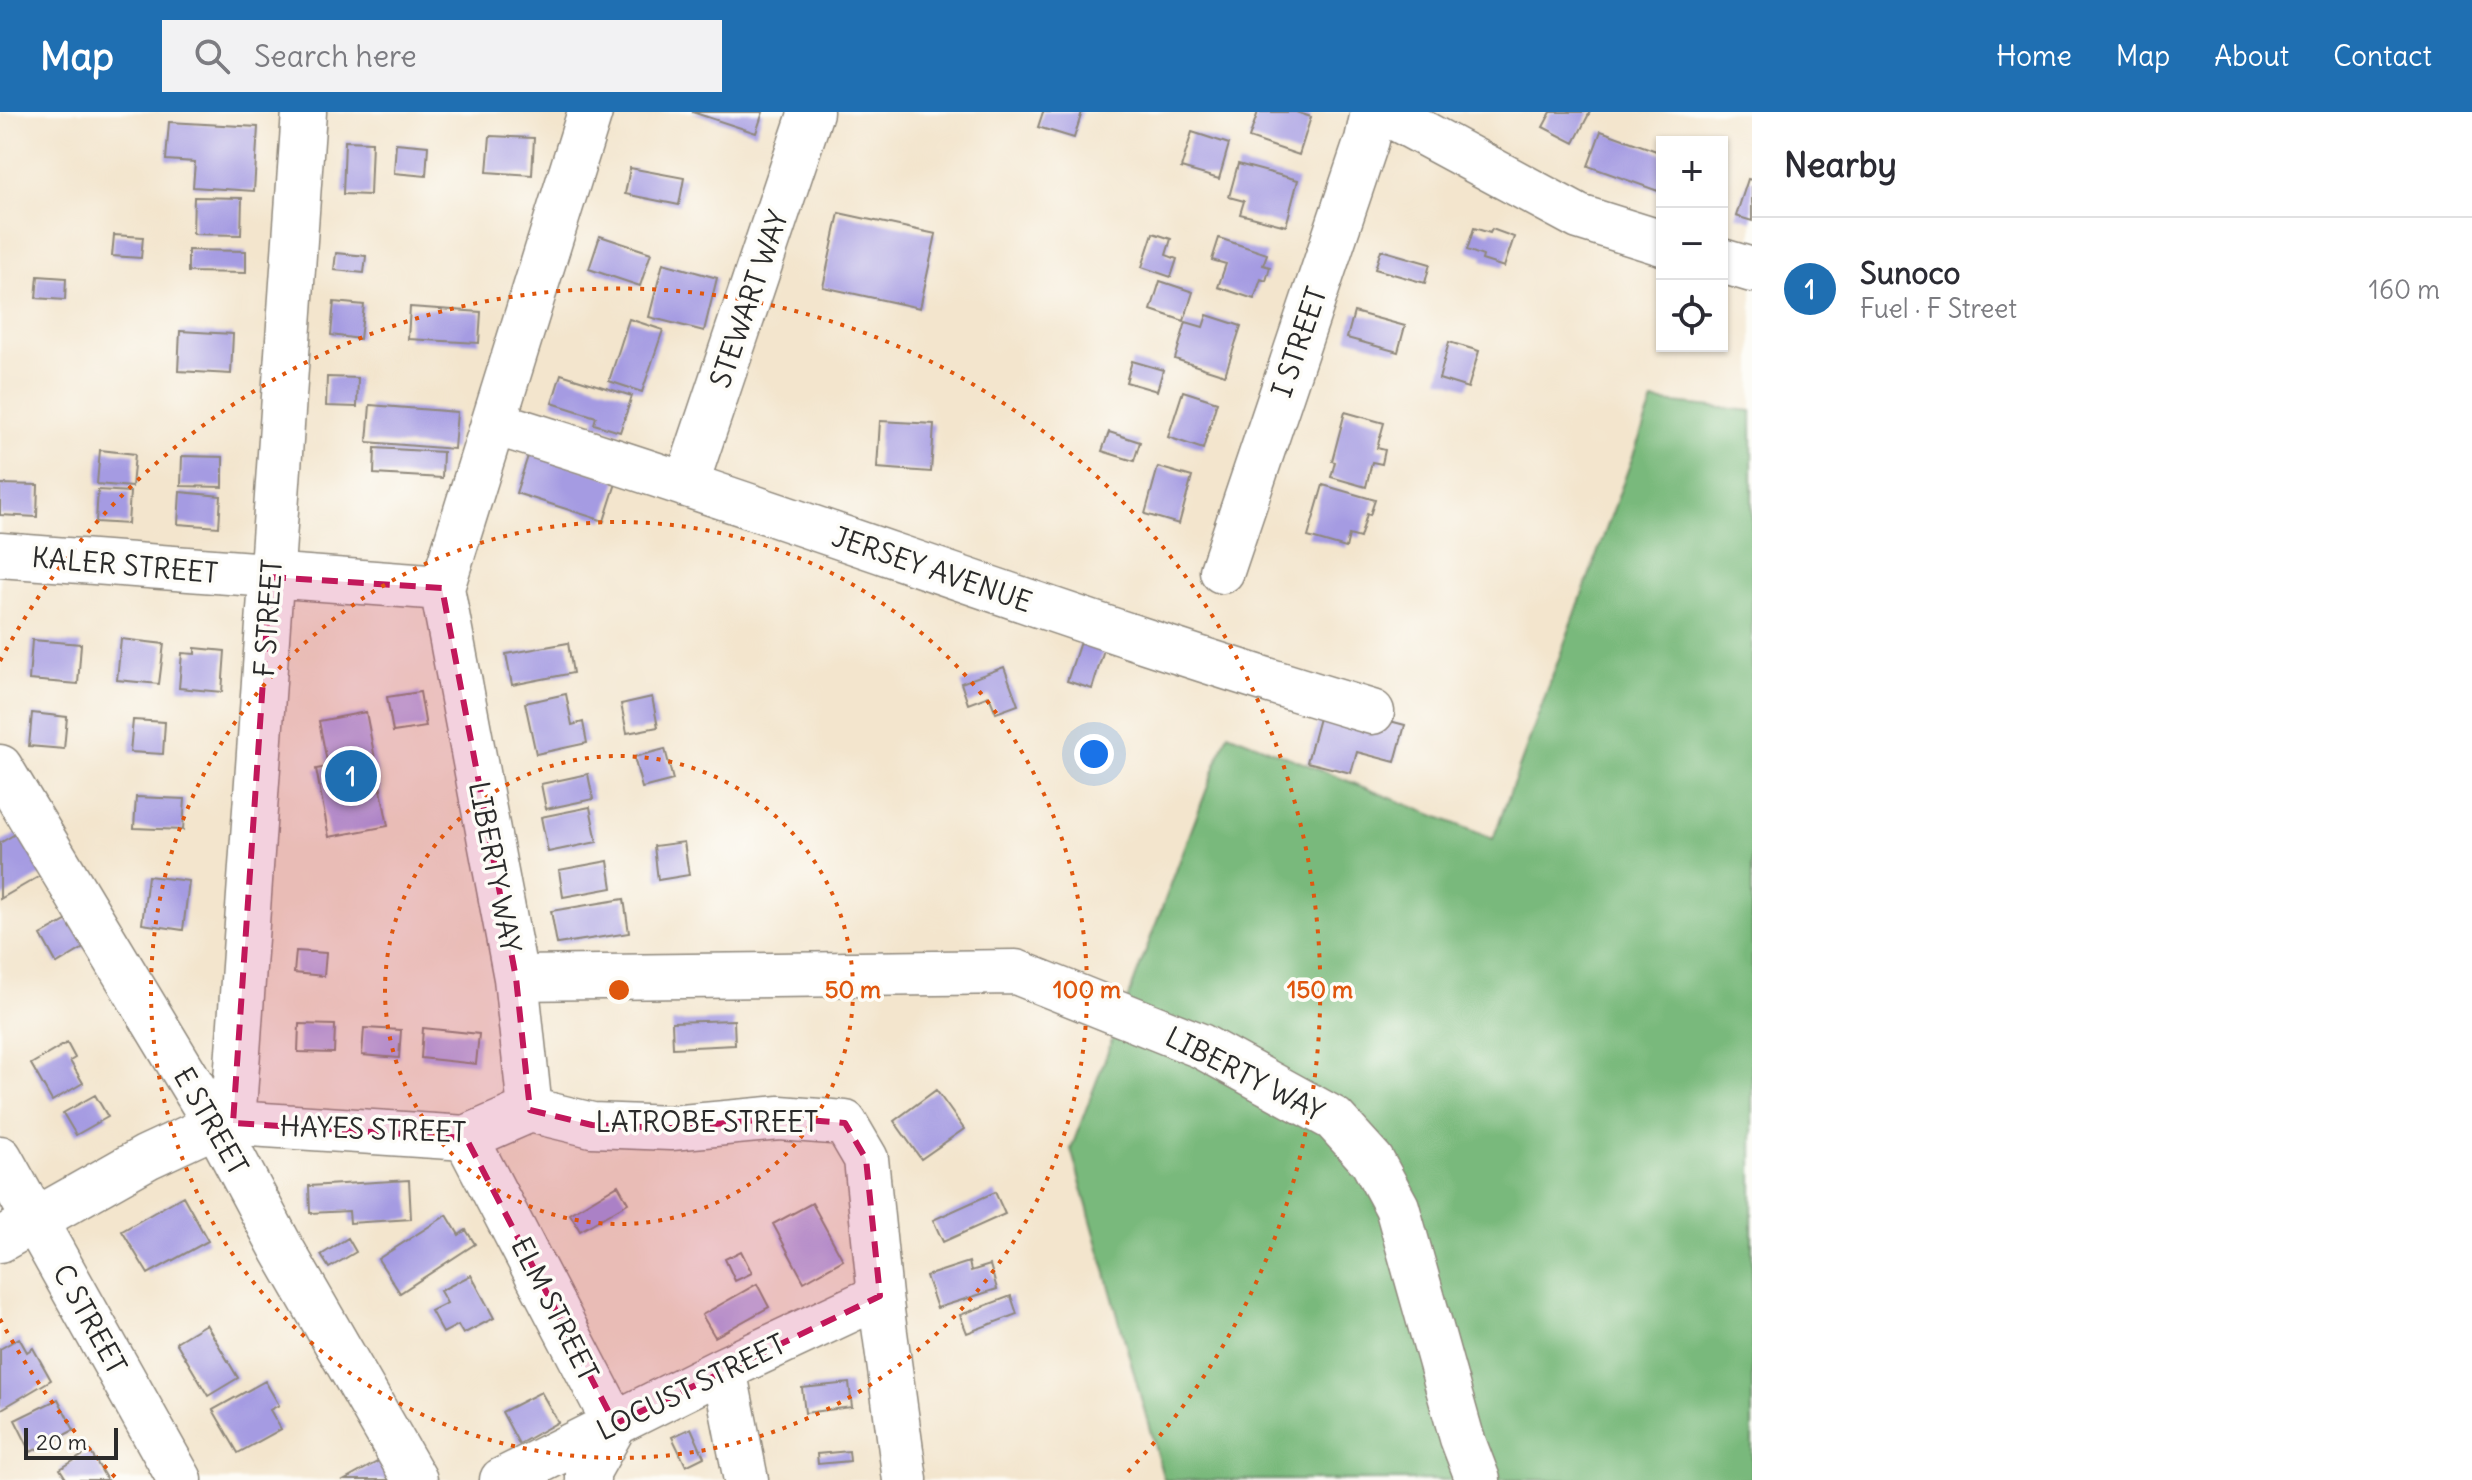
<!DOCTYPE html>
<meta charset="utf-8">
<style>
body{margin:0;font-family:Delius,sans-serif;background:#f2f2f3;color:#2b2b33}
.controls{position:absolute;right:24px;top:24px;display:grid;overflow:hidden;border-radius:0px;box-shadow:0 2px 6px #0004}
.controls button{width:72px;height:72px;display:grid;place-items:center;padding:0;border:0;border-bottom:2px solid #e1e1e2;background:#fff;color:#2b2b33;font:40px sans-serif}
.scale{position:absolute;left:24px;bottom:20px;width:94px;box-sizing:border-box;padding-left:8px;border:4px solid #2b2b2b;border-top:0;font-size:22px;line-height:28px;white-space:nowrap;color:#2b2b2b;-webkit-text-stroke:6px #fdfcf7;paint-order:stroke}
.you{position:absolute;left:1094px;top:642px;width:28px;height:28px;margin:-20px;border:6px solid #fff;border-radius:50%;background:#1a73e8;box-shadow:0 0 0 12px #1a73e833}
.badge{display:grid;place-items:center;width:52px;height:52px;border-radius:50%;background:#1f6fb2;color:#fff;font-size:26px;font-weight:700}
.pin{position:absolute;translate:-50% -50%;border:4px solid #fff;box-shadow:0 2px 8px #0006}
.list{margin:0;padding:0;list-style:none}
h2{display:flex;justify-content:space-between;align-items:center;height:104px;margin:0;padding:0 32px;font-size:34px}
h2 small{font-size:26px;font-weight:400;color:#7c7c81}
.list li{display:grid;grid-template-columns:52px 1fr auto;gap:24px;align-items:center;box-sizing:border-box;height:144px;padding:0 32px;border-top:2px solid #e1e1e2}
.list b{display:block;font-size:30px;white-space:nowrap}
.list p{margin:0;font-size:26px;white-space:nowrap;color:#7c7c81}
.list em{font-size:26px;font-style:normal;color:#7c7c81}
.icon{flex:none;width:44px;height:44px;fill:none;stroke:currentColor;stroke-width:2;stroke-linecap:round;stroke-linejoin:round}
.map{position:relative;flex:none;width:1752px;height:1368px;overflow:hidden}
header{display:flex;align-items:center;gap:48px;box-sizing:border-box;height:112px;padding:0 40px;background:#1f6fb2;color:#fff}
header strong{font-size:38px}
nav{display:flex;gap:44px;margin-inline-start:auto;font-size:28px}
.search{width:560px;height:72px;background:#f2f2f3;display:flex;align-items:center;gap:20px;box-sizing:border-box;padding:0 28px;border-radius:0px;color:#7c7c81;font-size:30px}
main{display:flex}
aside{flex:1;background:#fff}
.map>svg:first-child{display:block}
</style>
<header>
<strong>Map</strong>
<div class="search"><svg class="icon" aria-label="search" viewBox="0 0 24 24"><circle cx="10" cy="10" r="6"/><path d="M15 15l6 6"/></svg>Search here</div>
<nav><a>Home</a><a>Map</a><a>About</a><a>Contact</a></nav>
</header>
<main>
<div class="map">
<svg width="1752" height="1368" viewBox="0 0 1752 1368">
<rect width="100%" height="100%" fill="#fdfcf7"/>
<filter id="ink" filterUnits="userSpaceOnUse"><feTurbulence type="fractalNoise" baseFrequency=".0125" numOctaves="2"/><feDisplacementMap in="SourceGraphic" scale="16" xChannelSelector="R" yChannelSelector="G"/><feConvolveMatrix kernelMatrix="1 2 1 2 8 2 1 2 1" color-interpolation-filters="sRGB"/></filter>
<filter id="wash" filterUnits="userSpaceOnUse"><feTurbulence type="fractalNoise" baseFrequency=".006" numOctaves="4" result="noise"/><feDisplacementMap in="SourceGraphic" scale="32" xChannelSelector="R" yChannelSelector="G"/><feGaussianBlur stdDeviation="1.8" result="paint"/><feColorMatrix in="noise" values="0 0 0 0 0 0 0 0 0 0 0 0 0 0 0 0 0 1.4 0 .05"/><feComposite in="paint" operator="in"/></filter>
<g filter="url(#wash)">
<rect width="100%" height="100%" fill="#f3e5cd"/>
<path fill="#79b97b" stroke="#527253" stroke-width="2" d="M 1653,289 L 1752,299 L 1752,1368 L 1164,1368 L 1071,1037 L 1228,621 L 1493,727 Z"/>
<g id="blocks">
<path fill="#a59be2" d="M 692,0 L 763,0 L 756,21 Z
M 1043,0 L 1082,0 L 1074,26 L 1038,15 Z
M 1258,0 L 1296,0 L 1311,5 L 1299,43 L 1249,26 Z
M 1551,0 L 1590,0 L 1574,31 L 1543,15 Z
M 169,10 L 258,15 L 254,79 L 193,75 L 195,50 L 166,48 Z
M 1601,19 L 1662,41 L 1662,69 L 1658,79 L 1588,54 Z
M 1192,20 L 1229,32 L 1219,67 L 1181,56 Z
M 490,24 L 534,26 L 532,63 L 487,60 Z
M 345,29 L 372,30 L 370,83 L 343,82 Z
M 396,31 L 428,34 L 426,64 L 394,61 Z
M 1238,52 L 1298,68 L 1286,114 L 1240,102 L 1244,89 L 1229,85 Z
M 630,56 L 684,66 L 679,93 L 625,82 Z
M 1748,67 L 1752,68 L 1752,109 L 1736,104 Z
M 194,85 L 242,86 L 241,123 L 193,122 Z
M 839,101 L 936,122 L 920,196 L 823,175 Z
M 1474,116 L 1490,121 L 1492,117 L 1514,125 L 1504,155 L 1482,148 L 1483,144 L 1467,138 Z
M 1153,121 L 1171,127 L 1166,143 L 1177,147 L 1171,165 L 1142,155 Z
M 114,123 L 143,125 L 141,146 L 112,144 Z
M 600,124 L 651,141 L 640,174 L 589,157 Z
M 1219,126 L 1267,142 L 1263,153 L 1270,155 L 1266,169 L 1261,167 L 1254,187 L 1218,175 L 1226,152 L 1212,148 Z
M 188,138 L 246,139 L 246,161 L 188,160 Z
M 1381,138 L 1430,152 L 1425,171 L 1375,157 Z
M 336,141 L 366,144 L 364,161 L 334,158 Z
M 663,151 L 717,166 L 704,219 L 649,205 Z
M 38,164 L 66,166 L 65,188 L 36,186 Z
M 1160,169 L 1193,180 L 1184,209 L 1151,198 Z
M 334,190 L 364,193 L 360,227 L 331,223 Z
M 410,195 L 481,200 L 479,231 L 408,227 Z
M 1354,200 L 1405,214 L 1398,240 L 1347,226 Z
M 1207,203 L 1241,214 L 1225,263 L 1175,247 L 1186,210 L 1203,215 Z
M 629,207 L 663,218 L 642,280 L 609,269 Z
M 180,219 L 233,222 L 231,262 L 178,259 Z
M 1449,230 L 1479,239 L 1468,276 L 1439,267 Z
M 1132,249 L 1163,258 L 1157,279 L 1126,270 Z
M 561,262 L 632,284 L 620,320 L 594,312 L 596,305 L 552,291 Z
M 327,265 L 358,266 L 357,295 L 326,294 Z
M 1183,279 L 1217,290 L 1203,337 L 1168,325 Z
M 370,293 L 457,300 L 454,337 L 367,330 Z
M 1345,300 L 1384,311 L 1377,336 L 1385,338 L 1382,352 L 1372,350 L 1366,375 L 1331,365 L 1335,350 L 1332,349 Z
M 880,309 L 934,312 L 931,360 L 877,356 Z
M 1109,320 L 1140,330 L 1134,349 L 1102,339 Z
M 375,336 L 443,340 L 442,366 L 374,362 Z
M 100,338 L 135,342 L 132,375 L 97,372 Z
M 529,341 L 617,368 L 604,409 L 516,381 Z
M 182,344 L 223,345 L 223,375 L 181,374 Z
M 1158,355 L 1192,365 L 1179,412 L 1145,402 Z
M 0,372 L 38,373 L 37,405 L 0,403 Z
M 1323,373 L 1375,388 L 1370,403 L 1367,402 L 1360,426 L 1349,423 L 1346,436 L 1308,425 Z
M 98,378 L 130,380 L 128,412 L 96,410 Z
M 180,380 L 221,384 L 219,415 L 178,412 Z
M 121,527 L 164,532 L 159,572 L 117,568 Z
M 1081,527 L 1105,534 L 1092,577 L 1067,569 Z
M 32,528 L 81,532 L 78,572 L 29,568 Z
M 568,531 L 573,561 L 512,573 L 506,542 Z
M 195,536 L 225,539 L 222,580 L 179,576 L 182,541 L 195,542 Z
M 1004,555 L 1018,593 L 996,601 L 989,584 L 968,592 L 961,571 Z
M 420,580 L 426,615 L 393,620 L 387,585 Z
M 566,582 L 572,613 L 583,610 L 587,631 L 536,642 L 525,591 Z
M 652,585 L 658,615 L 627,621 L 621,592 Z
M 366,600 L 388,714 L 329,725 L 316,657 L 328,655 L 319,609 Z
M 32,601 L 67,605 L 64,637 L 29,634 Z
M 1367,603 L 1405,613 L 1395,650 L 1357,640 L 1351,661 L 1307,650 L 1319,606 Z
M 133,608 L 165,610 L 163,642 L 130,640 Z
M 665,637 L 673,668 L 642,676 L 634,645 Z
M 588,662 L 593,687 L 546,697 L 541,672 Z
M 136,685 L 185,687 L 183,718 L 134,716 Z
M 590,695 L 597,730 L 548,740 L 541,705 Z
M 27,715 L 52,757 L 0,787 L 0,731 Z
M 684,730 L 689,763 L 658,768 L 654,734 Z
M 608,749 L 612,776 L 563,785 L 559,758 Z
M 148,764 L 189,769 L 183,818 L 142,812 Z
M 624,787 L 629,821 L 557,832 L 551,799 Z
M 71,806 L 87,834 L 57,852 L 41,823 Z
M 296,839 L 326,841 L 324,864 L 294,861 Z
M 734,908 L 735,933 L 673,936 L 672,910 Z
M 299,912 L 335,913 L 334,941 L 298,940 Z
M 364,916 L 401,918 L 399,946 L 362,943 Z
M 423,916 L 479,922 L 476,952 L 421,946 Z
M 67,931 L 75,946 L 70,949 L 83,971 L 52,989 L 31,952 Z
M 936,978 L 964,1017 L 921,1047 L 894,1009 Z
M 95,983 L 108,1005 L 76,1023 L 63,1001 Z
M 409,1068 L 411,1107 L 350,1111 L 349,1099 L 310,1101 L 309,1074 Z
M 618,1073 L 628,1091 L 580,1119 L 570,1102 Z
M 995,1080 L 1005,1102 L 943,1130 L 933,1108 Z
M 183,1084 L 208,1129 L 148,1162 L 122,1119 Z
M 812,1091 L 843,1148 L 804,1170 L 773,1112 Z
M 447,1103 L 459,1123 L 466,1118 L 475,1132 L 400,1181 L 378,1147 Z
M 348,1126 L 356,1140 L 329,1156 L 321,1143 Z
M 741,1139 L 752,1161 L 735,1169 L 725,1147 Z
M 969,1150 L 971,1159 L 990,1153 L 997,1177 L 937,1196 L 926,1164 Z
M 471,1163 L 494,1206 L 463,1222 L 458,1213 L 443,1221 L 431,1199 L 447,1191 L 440,1179 Z
M 757,1172 L 769,1195 L 715,1225 L 702,1203 Z
M 1011,1184 L 1017,1202 L 967,1221 L 960,1203 Z
M 206,1212 L 238,1266 L 208,1284 L 176,1230 Z
M 19,1226 L 27,1240 L 33,1236 L 51,1268 L 0,1298 L 0,1237 Z
M 265,1269 L 279,1293 L 270,1298 L 281,1317 L 238,1341 L 213,1298 Z
M 849,1271 L 852,1295 L 805,1301 L 802,1276 Z
M 541,1280 L 558,1310 L 519,1332 L 502,1300 Z
M 58,1287 L 74,1318 L 31,1340 L 15,1308 Z
M 691,1316 L 704,1345 L 686,1354 L 672,1325 Z
M 90,1339 L 107,1368 L 67,1368 L 60,1357 Z
M 849,1339 L 850,1349 L 818,1352 L 817,1342 Z
M 386,1345 L 399,1368 L 345,1368 Z"/>
</g>
</g>
<g filter="url(#ink)">
<use href="#blocks" fill-opacity="0" stroke="#8f887c" stroke-width="2"/>
<g fill="none" stroke-linecap="round" stroke-linejoin="round">
<defs>
<path id="minor" d="M 1384,0 L 1579,105 L 1662,131
M 1722,149 L 1752,158
M 494,311 C 788,401 1076,513 1372,600
M 686,373 L 811,0
M 0,443 L 442,476
M 1222,459 L 1367,28 L 1373,0
M 0,655 L 216,1013 L 282,1137 L 415,1368
M 516,866 L 1016,860 L 1201,934 L 1334,1007 L 1372,1049 L 1397,1095 L 1462,1326 L 1478,1368
M 530,998 L 516,866 L 442,476 L 590,0
M 530,998 L 592,1013 L 671,1016 L 780,1006 L 845,1011 L 866,1047 L 880,1184 L 905,1368
M 233,1011 L 304,0
M 466,1026 L 615,1312 L 588,1360 L 588,1368
M 0,1046 L 180,1368
M 0,1128 L 147,1045 L 216,1013 L 233,1011 L 466,1026 L 530,998
M 724,1257 L 746,1368
M 502,1368 L 724,1257 L 880,1184"/>
</defs>
<use href="#minor" stroke="#8f887c" stroke-width="47"/>
<use href="#minor" stroke="#fff" stroke-width="44"/>
</g>
</g>
<path fill="#c2185b" fill-opacity="0.2" stroke="#c2185b" stroke-width="6" stroke-dasharray="16 10" stroke-linejoin="round" d="M 270,465 L 442,476 L 516,866 L 530,998 L 592,1013 L 671,1016 L 780,1006 L 845,1011 L 866,1047 L 880,1184 L 615,1312 L 466,1026 L 233,1011 Z"/>
<g fill="none" stroke="#df570e" stroke-width="4" stroke-dasharray="4 8">
<circle cx="619" cy="878" r="234"/>
<circle cx="619" cy="878" r="468"/>
<path d="M115 1365A701 701 0 0 1 0 1207M0 549A701 701 0 1 1 1123 1365"/>
</g>
<g text-anchor="middle" dominant-baseline="central" stroke-width="7" stroke-linejoin="round" paint-order="stroke">
<g font-size="28" fill="#2b2b2b" stroke="#fdfcf7">
<text transform="translate(749 187) rotate(-71)">STEWART WAY</text>
<text transform="translate(1299 230) rotate(-71)">I STREET</text>
<text transform="translate(125 453) rotate(5)">KALER STREET</text>
<text transform="translate(932 457) rotate(19)">JERSEY AVENUE</text>
<text transform="translate(268 506) rotate(-86)">F STREET</text>
<text transform="translate(495 755) rotate(79)">LIBERTY WAY</text>
<text transform="translate(1245 962) rotate(27)">LIBERTY WAY</text>
<text transform="translate(211 1009) rotate(60)">E STREET</text>
<text x="707" y="1010">LATROBE STREET</text>
<text transform="translate(373 1017) rotate(2)">HAYES STREET</text>
<text transform="translate(555 1197) rotate(63)">ELM STREET</text>
<text transform="translate(90 1207) rotate(61)">C STREET</text>
<text transform="translate(691 1275) rotate(-26)">LOCUST STREET</text>
</g>
</g>
<circle cx="619" cy="878" r="12" fill="#df570e" stroke="#fdfcf7" stroke-width="4"/>
<g font-size="24" text-anchor="middle" font-weight="bold" fill="#df570e" stroke="#fdfcf7" stroke-width="7" stroke-linejoin="round" paint-order="stroke">
<text x="853" y="886">50 m</text>
<text x="1087" y="886">100 m</text>
<text x="1320" y="886">150 m</text>
</g>
</svg>
<div class="controls">
<button>+</button>
<button>−</button>
<button><svg class="icon" aria-label="locate" viewBox="0 0 24 24"><circle cx="12" cy="12" r="6"/><path d="M12 2v4M12 18v4M2 12h4M18 12h4"/></svg></button>
</div>
<div class="scale">20 m</div>
<div class="you"></div>
<div class="pin badge" style="left:351px;top:664px">1</div>
</div>
<aside>
<h2>Nearby<small></small></h2>
<ul class="list">
<li><span class="badge">1</span><div><b>Sunoco</b><p>Fuel · F Street</p></div><em>160 m</em></li>
</ul>
</aside>
</main>
